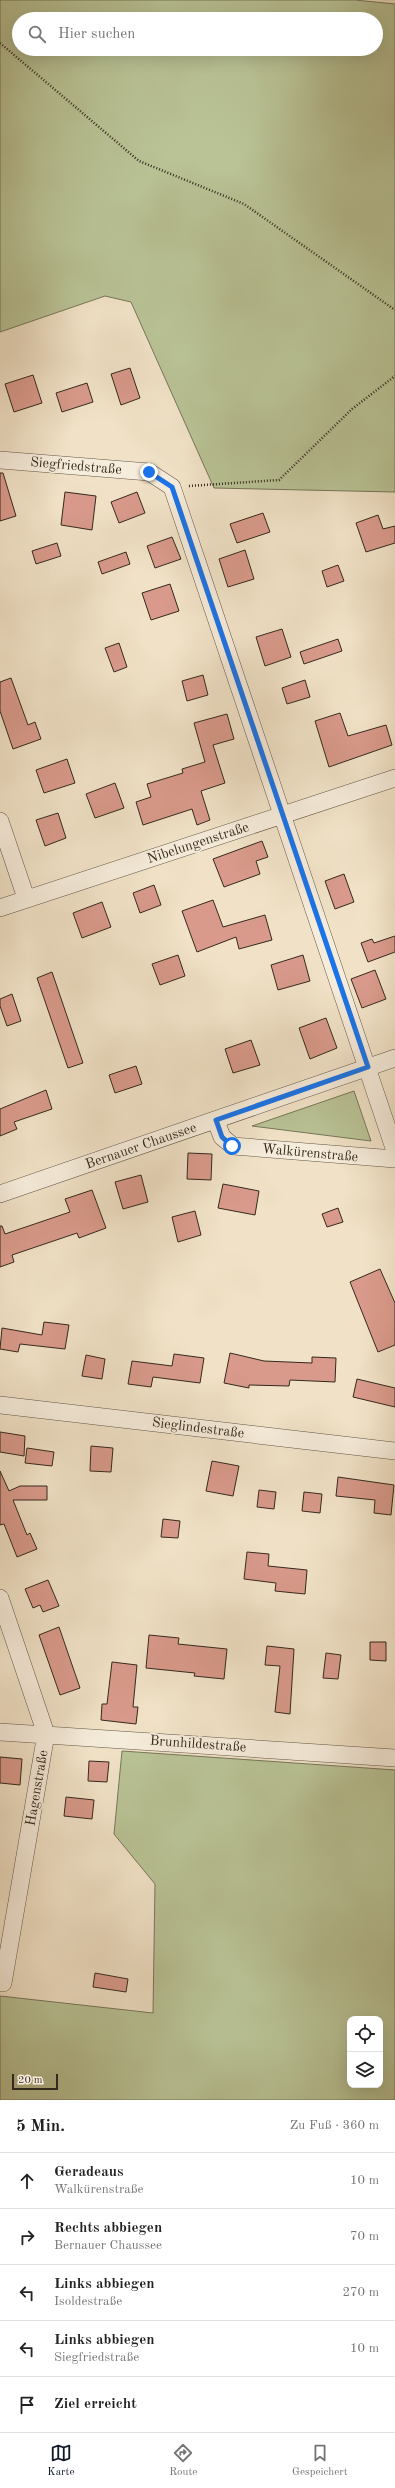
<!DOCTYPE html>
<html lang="de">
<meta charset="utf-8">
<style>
body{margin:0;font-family:"Old Standard TT",serif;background:#f2f2f2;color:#222}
.controls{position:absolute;right:12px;bottom:12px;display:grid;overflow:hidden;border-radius:8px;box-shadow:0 4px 16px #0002}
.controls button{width:36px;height:36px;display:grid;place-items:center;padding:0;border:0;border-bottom:1px solid #e0e0e0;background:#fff;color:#222;font:20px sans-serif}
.scale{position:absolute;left:12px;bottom:10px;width:46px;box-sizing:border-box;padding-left:4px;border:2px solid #34291d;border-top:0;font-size:11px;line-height:14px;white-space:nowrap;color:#34291d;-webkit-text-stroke:3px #f6ecdb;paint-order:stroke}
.stop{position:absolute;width:12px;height:12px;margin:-9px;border:3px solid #1a73e8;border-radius:50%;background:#fff}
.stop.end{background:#1a73e8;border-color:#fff;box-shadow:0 1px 4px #0008}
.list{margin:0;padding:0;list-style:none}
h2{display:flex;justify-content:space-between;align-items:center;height:52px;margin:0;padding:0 16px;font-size:17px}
h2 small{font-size:13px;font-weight:400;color:#767676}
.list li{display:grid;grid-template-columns:26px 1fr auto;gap:12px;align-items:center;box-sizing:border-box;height:56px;padding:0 16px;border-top:1px solid #e0e0e0}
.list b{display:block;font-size:15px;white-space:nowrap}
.list p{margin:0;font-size:13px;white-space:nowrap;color:#767676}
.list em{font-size:13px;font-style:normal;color:#767676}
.icon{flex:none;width:22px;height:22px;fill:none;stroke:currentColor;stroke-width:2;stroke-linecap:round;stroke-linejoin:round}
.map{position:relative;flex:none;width:395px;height:2100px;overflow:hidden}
.search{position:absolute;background:#fff;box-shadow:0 4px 16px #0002;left:12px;right:12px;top:12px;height:44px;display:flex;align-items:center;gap:10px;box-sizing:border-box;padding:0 14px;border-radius:22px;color:#767676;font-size:15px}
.sheet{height:332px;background:#fff}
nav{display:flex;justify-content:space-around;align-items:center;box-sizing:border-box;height:56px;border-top:1px solid #e0e0e0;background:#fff;font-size:11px;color:#767676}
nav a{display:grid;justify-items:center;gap:2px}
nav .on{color:#111827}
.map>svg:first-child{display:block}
</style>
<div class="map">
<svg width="395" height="2100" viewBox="0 0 395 2100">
<rect width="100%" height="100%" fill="#f1e2c7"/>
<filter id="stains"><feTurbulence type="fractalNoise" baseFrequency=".005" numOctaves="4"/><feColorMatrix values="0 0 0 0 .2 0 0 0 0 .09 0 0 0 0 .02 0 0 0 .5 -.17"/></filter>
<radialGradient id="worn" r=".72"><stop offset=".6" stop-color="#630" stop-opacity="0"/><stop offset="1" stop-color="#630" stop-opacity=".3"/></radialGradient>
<path fill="#b9c396" stroke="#76765a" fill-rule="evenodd" d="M 0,0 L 355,0 L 395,4 L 395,492 L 214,488 L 131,302 L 105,296 L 0,332 ZM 19,19 L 376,19 L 376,49 L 19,49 Z
M 354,1091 L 371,1141 L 252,1126 Z
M 122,1751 L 395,1770 L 395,2100 L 0,2100 L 0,1996 L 153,2013 L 155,1884 L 114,1834 ZM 350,2019 L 380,2019 L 380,2085 L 350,2085 Z"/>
<path fill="#d99a8b" stroke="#34291d" d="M 130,368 L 140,398 L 121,405 L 111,374 Z
M 33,375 L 42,403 L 14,412 L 5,384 Z
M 87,383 L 93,402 L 62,412 L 56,393 Z
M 0,473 L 3,473 L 16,516 L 0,521 Z
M 65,492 L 96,496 L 92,530 L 61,525 Z
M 137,492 L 145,513 L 119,523 L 111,502 Z
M 263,513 L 270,532 L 237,543 L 230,524 Z
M 378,515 L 383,529 L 395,526 L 395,543 L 366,552 L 356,523 Z
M 172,537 L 181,559 L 155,568 L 147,546 Z
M 57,543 L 61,556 L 36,564 L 32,551 Z
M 245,550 L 254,579 L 228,587 L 219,559 Z
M 126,552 L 130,564 L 102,574 L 98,562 Z
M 338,565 L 344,581 L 327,587 L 322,571 Z
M 170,584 L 179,611 L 151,620 L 142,593 Z
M 282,629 L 291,657 L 265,666 L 256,637 Z
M 338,639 L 342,651 L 304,664 L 300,652 Z
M 119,643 L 127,667 L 114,672 L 105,648 Z
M 203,675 L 208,695 L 187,701 L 182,681 Z
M 11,678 L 28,725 L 35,722 L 41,739 L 13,749 L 0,711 L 0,682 Z
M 305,680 L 310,697 L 287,704 L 282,688 Z
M 340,713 L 348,736 L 386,725 L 392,745 L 329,767 L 315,721 Z
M 227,714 L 234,739 L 213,745 L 225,783 L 201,791 L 210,820 L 197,825 L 192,809 L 143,825 L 136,802 L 151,797 L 147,784 L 183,773 L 182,769 L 205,762 L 194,723 Z
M 67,759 L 75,783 L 44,793 L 36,770 Z
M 115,783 L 124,808 L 95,818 L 86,794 Z
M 58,813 L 66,838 L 45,846 L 36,820 Z
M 262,841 L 268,857 L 256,861 L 260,874 L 224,887 L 213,859 Z
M 344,874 L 354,902 L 335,909 L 325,881 Z
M 154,885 L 161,905 L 140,913 L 133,893 Z
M 213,900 L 223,927 L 265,915 L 272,940 L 239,949 L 236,937 L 197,952 L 182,911 Z
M 102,902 L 111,927 L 82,938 L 73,913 Z
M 395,936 L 395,952 L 368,962 L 361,943 L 372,939 L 374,943 Z
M 178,955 L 185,976 L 160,985 L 152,964 Z
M 303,955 L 310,981 L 278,990 L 271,965 Z
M 375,970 L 386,999 L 362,1008 L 351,979 Z
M 52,972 L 83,1063 L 68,1068 L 37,978 Z
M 12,994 L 21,1021 L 7,1026 L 0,1006 L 0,999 Z
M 326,1018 L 337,1048 L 310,1059 L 299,1028 Z
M 251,1040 L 260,1065 L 233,1073 L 225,1049 Z
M 136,1066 L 142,1084 L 115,1093 L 109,1075 Z
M 46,1090 L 52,1109 L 14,1122 L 17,1129 L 0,1136 L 0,1109 Z
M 188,1153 L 212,1154 L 211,1180 L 187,1179 Z
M 141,1175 L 148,1202 L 123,1209 L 115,1182 Z
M 223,1184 L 259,1191 L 255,1215 L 218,1208 Z
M 92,1190 L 106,1228 L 79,1238 L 77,1233 L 12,1255 L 14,1262 L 0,1267 L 0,1226 L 2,1226 L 5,1234 L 70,1212 L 65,1199 Z
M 338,1208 L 343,1222 L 327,1227 L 322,1214 Z
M 195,1211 L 201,1235 L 178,1242 L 172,1217 Z
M 380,1269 L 395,1303 L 395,1345 L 378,1352 L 350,1282 Z
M 44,1322 L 69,1325 L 65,1349 L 20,1344 L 18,1352 L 0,1349 L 2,1328 L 42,1335 Z
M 230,1353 L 264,1361 L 312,1363 L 312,1357 L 336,1358 L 335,1382 L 290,1380 L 289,1386 L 249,1385 L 249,1388 L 224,1383 Z
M 174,1354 L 204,1358 L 200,1383 L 153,1377 L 151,1387 L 128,1384 L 132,1361 L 172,1366 Z
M 86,1355 L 105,1359 L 102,1379 L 82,1376 Z
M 357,1379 L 395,1388 L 395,1407 L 353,1397 Z
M 0,1432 L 25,1436 L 24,1456 L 0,1452 Z
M 91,1446 L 113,1448 L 111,1472 L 90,1471 Z
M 27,1448 L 54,1452 L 52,1466 L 25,1463 Z
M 212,1461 L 239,1466 L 233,1496 L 206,1491 Z
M 0,1471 L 9,1491 L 20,1486 L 47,1486 L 47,1500 L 13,1500 L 27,1535 L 30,1533 L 37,1549 L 17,1557 L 4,1524 L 0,1525 Z
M 338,1477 L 394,1485 L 391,1515 L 374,1513 L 375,1500 L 336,1496 Z
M 259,1490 L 276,1492 L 274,1509 L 257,1507 Z
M 304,1492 L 322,1494 L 320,1513 L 302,1511 Z
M 163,1519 L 180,1521 L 178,1538 L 161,1537 Z
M 247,1552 L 269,1554 L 268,1566 L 307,1570 L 305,1594 L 275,1591 L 276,1583 L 244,1579 Z
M 48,1580 L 59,1606 L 43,1612 L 40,1605 L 33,1608 L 25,1589 Z
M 59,1627 L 80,1688 L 60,1695 L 39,1635 Z
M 149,1635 L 179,1638 L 178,1644 L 227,1649 L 224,1679 L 194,1676 L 195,1673 L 146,1668 Z
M 370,1642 L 386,1642 L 386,1661 L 370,1660 Z
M 267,1646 L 294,1649 L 290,1714 L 275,1712 L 280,1666 L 265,1665 Z
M 326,1653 L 341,1655 L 338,1679 L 323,1678 Z
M 112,1662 L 137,1665 L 133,1707 L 138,1707 L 136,1724 L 101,1720 L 102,1704 L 107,1704 Z
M 0,1757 L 22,1759 L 20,1785 L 0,1783 Z
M 89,1761 L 109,1762 L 107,1782 L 88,1781 Z
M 66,1797 L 94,1800 L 92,1819 L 64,1816 Z
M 95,1973 L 128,1979 L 126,1992 L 93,1987 Z"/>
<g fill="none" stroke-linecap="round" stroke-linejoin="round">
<defs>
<path id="minor" d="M 0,460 L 149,472 L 172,487 L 395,1151
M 0,821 L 26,898
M 0,908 L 395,778
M 216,1121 L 222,1137 L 233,1146 L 395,1159
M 0,1194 L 395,1058
M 0,1405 L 395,1451
M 0,1598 L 46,1734 L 3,1983
M 0,1732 L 395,1758"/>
</defs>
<use href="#minor" stroke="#635748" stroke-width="18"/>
<path stroke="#34291d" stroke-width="2.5" stroke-dasharray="1 2" stroke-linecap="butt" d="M 0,43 L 139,161 L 244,204 L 395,310
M 189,486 L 279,480 L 352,409 L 395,376"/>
<use href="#minor" stroke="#f6ecdb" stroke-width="17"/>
</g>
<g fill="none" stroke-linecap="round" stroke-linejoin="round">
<path stroke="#1a73e8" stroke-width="5" d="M 149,472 L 172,487 L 368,1067 L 216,1120 L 222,1137 L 232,1146"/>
</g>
<g text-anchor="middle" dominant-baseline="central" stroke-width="3.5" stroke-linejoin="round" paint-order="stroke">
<g font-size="14" fill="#34291d" stroke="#f6ecdb">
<text transform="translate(76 466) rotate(5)">Siegfriedstraße</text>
<text transform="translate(198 843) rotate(-18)">Nibelungenstraße</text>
<text transform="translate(141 1146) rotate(-19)">Bernauer Chaussee</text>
<text transform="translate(310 1153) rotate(5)">Walkürenstraße</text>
<text transform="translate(198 1428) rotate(7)">Sieglindestraße</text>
<text transform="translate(198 1744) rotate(4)">Brunhildestraße</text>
<text transform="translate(37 1788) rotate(-80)">Hagenstraße</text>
</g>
</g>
<rect width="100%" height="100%" filter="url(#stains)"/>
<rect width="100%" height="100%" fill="url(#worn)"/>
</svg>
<div class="controls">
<button><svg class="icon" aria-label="locate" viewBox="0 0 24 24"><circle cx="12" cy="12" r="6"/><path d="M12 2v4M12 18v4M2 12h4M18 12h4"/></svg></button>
<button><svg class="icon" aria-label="layers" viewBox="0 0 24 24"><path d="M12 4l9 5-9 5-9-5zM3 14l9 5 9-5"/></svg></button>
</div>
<div class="scale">20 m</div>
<div class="stop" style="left:232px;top:1146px"></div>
<div class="stop end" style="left:149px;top:472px"></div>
<div class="search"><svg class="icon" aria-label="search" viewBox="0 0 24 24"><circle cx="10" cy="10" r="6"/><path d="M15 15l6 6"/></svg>Hier suchen</div>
</div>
<section class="sheet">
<h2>5 Min.<small>Zu Fuß · 360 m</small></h2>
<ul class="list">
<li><svg class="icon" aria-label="ahead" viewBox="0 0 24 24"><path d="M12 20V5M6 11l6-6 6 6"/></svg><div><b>Geradeaus</b><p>Walkürenstraße</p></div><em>10 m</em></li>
<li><svg class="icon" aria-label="right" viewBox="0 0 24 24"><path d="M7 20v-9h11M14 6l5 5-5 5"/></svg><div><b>Rechts abbiegen</b><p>Bernauer Chaussee</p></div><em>70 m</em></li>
<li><svg class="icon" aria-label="left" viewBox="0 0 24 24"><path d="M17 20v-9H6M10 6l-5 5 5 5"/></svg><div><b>Links abbiegen</b><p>Isoldestraße</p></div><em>270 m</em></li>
<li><svg class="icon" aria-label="left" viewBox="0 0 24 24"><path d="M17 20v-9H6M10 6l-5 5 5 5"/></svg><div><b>Links abbiegen</b><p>Siegfriedstraße</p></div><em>10 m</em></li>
<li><svg class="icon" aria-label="arrive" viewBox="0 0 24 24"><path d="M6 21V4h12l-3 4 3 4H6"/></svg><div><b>Ziel erreicht</b></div></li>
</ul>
</section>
<nav>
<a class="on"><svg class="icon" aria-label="map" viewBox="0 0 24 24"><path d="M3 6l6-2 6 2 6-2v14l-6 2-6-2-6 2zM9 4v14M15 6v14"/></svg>Karte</a>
<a><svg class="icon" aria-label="directions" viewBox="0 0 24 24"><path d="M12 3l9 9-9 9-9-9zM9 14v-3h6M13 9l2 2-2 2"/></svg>Route</a>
<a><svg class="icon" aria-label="saved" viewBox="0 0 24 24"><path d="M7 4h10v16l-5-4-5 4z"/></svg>Gespeichert</a>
</nav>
